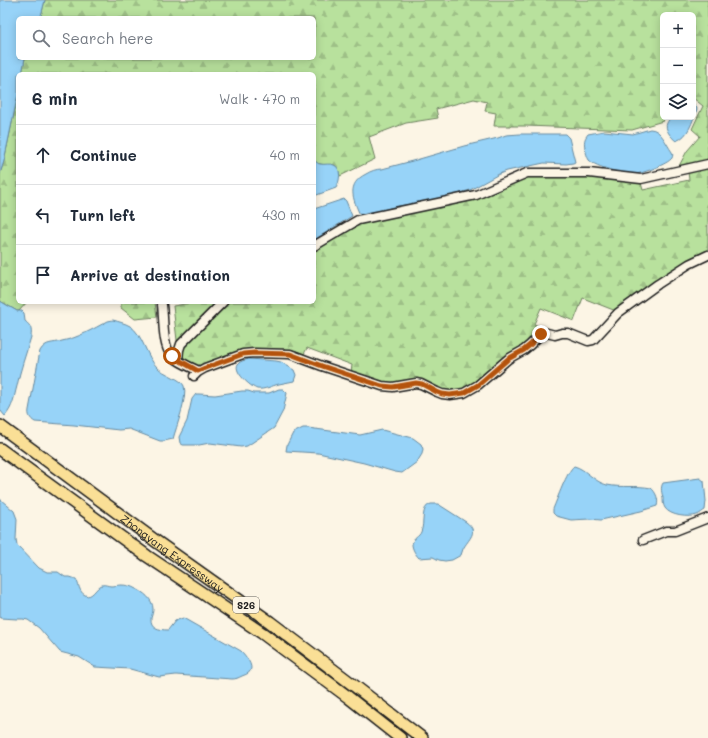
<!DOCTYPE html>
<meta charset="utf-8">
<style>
body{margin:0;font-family:Mali,sans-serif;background:#f2f2f3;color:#1f2937}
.controls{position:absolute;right:12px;top:12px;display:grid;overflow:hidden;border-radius:6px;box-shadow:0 2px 10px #0003}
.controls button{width:36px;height:36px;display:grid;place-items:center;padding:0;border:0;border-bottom:1px solid #e0e1e3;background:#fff;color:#1f2937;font:20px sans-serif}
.stop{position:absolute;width:12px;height:12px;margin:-9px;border:3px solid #b45309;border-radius:50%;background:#fff}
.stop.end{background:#b45309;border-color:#fff;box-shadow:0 1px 4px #0008}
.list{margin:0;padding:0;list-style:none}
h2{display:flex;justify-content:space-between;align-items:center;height:52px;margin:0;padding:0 16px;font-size:17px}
h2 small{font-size:13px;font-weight:400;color:#747a83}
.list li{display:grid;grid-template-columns:26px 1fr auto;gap:12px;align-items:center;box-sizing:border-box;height:60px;padding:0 16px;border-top:1px solid #e0e1e3}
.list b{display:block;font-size:15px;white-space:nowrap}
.list em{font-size:13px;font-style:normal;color:#747a83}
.icon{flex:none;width:22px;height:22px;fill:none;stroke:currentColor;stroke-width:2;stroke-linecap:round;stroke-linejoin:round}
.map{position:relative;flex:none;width:708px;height:738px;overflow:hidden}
.search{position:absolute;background:#fff;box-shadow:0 2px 10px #0003;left:16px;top:16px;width:300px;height:44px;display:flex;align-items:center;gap:10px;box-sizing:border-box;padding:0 14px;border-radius:6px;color:#747a83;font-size:15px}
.panel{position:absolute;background:#fff;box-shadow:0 2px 10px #0003;left:16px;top:72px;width:300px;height:232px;border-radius:6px}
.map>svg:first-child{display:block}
</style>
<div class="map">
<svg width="708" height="738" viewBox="0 0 708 738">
<defs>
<pattern id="forest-firs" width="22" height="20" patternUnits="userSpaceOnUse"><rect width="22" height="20" fill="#b8e19d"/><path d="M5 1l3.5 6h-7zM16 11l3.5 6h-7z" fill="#9ec087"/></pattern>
</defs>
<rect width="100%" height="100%" fill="#fcf5e5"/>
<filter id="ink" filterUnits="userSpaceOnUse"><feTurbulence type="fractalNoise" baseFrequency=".025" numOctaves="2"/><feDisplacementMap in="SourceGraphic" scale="8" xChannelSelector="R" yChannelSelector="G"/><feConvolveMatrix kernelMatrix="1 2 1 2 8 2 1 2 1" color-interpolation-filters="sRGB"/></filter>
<g filter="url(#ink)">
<path fill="url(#forest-firs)" stroke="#6a7e5c" d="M 45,0 L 708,0 L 708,252 L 616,311 L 583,298 L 574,321 L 541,308 L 534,324 L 541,327 L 524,348 L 485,377 L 466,389 L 453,392 L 400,383 L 381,383 L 351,373 L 352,365 L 307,348 L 304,354 L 296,351 L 245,350 L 196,366 L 181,359 L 178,349 L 173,306 L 191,303 L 191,302 L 314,302 L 314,247 L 359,223 L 476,197 L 527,170 L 594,169 L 596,176 L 641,183 L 643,190 L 689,180 L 688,172 L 679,166 L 687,151 L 700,136 L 692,129 L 703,106 L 693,98 L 693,15 L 663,15 L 663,117 L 666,117 L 663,121 L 632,130 L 526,126 L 494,126 L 496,113 L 485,111 L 487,102 L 474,99 L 436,109 L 438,118 L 406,123 L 369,137 L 375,159 L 340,176 C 336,159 333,167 320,164 C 318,164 316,162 314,162 L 314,74 L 22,74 L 25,58 L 314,58 L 314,18 L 40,18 L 42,12 Z
M 18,94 L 18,302 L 27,302 L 19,311 L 17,311 L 0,301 L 0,174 L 4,161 Z
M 121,302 L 155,302 L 157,317 L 135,319 L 121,308 Z"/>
<path fill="#97d3f8" stroke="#668aa0" d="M 0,0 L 45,0 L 42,12 L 40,18 L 18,18 L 18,58 L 25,58 L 22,74 L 18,74 L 18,94 L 4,161 L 0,174 Z
M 693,103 L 696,106 L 697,109 C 692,122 689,136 676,141 C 671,137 664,129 667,123 C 668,121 669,119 671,117 L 693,117 Z
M 650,129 C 661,129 666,144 672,152 C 673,155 673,155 672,158 C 668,164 643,173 636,174 C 626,175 595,167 589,160 C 587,157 586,152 585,148 C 584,142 584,139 588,134 L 604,131 L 633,134 Z
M 520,134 L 565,134 L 569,138 L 575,162 L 573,163 L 566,164 L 544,163 L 507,171 L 499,174 L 470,190 L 445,198 L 393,207 L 364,216 L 360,215 C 353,199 346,184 366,174 C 371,171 376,169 382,169 L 416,160 L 464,146 L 498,138 L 506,135 Z
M 315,161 C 317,162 318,164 320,164 C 325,165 330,163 334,165 C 342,168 340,182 336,188 L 314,196 Z
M 344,199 L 346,201 L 352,216 L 314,240 L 314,209 Z
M 0,301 L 17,311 L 22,311 L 24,313 L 25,321 C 31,326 32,329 31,337 C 26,354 20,370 17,386 C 14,397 13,407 5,416 L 0,410 Z
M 113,320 C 119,322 125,323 130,326 C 143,334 146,357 157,367 C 163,374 182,379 184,386 C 188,396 176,428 173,439 L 164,441 L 160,441 L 129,429 L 119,430 L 74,425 L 35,422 C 30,419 28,415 29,410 L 40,351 C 46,341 53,344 62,341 C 78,338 93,329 108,321 Z
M 249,359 L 276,361 L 281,362 L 294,370 L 296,375 L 294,381 C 289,382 284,383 279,384 C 271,386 265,390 257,389 C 251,387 233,372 238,364 C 240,361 245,360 249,359 Z
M 279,389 L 283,389 L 287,393 L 283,411 L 274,428 L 247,446 L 241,447 L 210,443 L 199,445 L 183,445 L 180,443 L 179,437 L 187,421 L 192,399 L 196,394 L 199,394 L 215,395 L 242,391 L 248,391 L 254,393 L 269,393 Z
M 303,428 L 308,428 L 360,435 L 382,430 L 413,438 L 421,444 L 423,449 L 422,454 L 417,462 L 402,473 L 395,472 L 364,463 L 318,453 L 286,451 L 287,445 L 293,433 Z
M 574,466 C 586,469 594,482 607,485 C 621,488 637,485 651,488 C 656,492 659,500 657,506 L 641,511 L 601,520 L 590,519 L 571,520 L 556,516 L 553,513 L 553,509 C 557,500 567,471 574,466 Z
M 700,478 L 704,481 L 706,501 L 705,510 C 703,511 700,514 697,515 C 689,518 670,516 665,508 C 663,505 663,501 663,498 C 662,493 660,488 663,483 Z
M 0,499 L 14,511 L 17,519 L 16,539 L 17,545 L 39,568 L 47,572 L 58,572 L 65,577 L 70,577 L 76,579 C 79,584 79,592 85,595 C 92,599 96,587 102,585 C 105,584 108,586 111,586 C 115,586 118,585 121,585 C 126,585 131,586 136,589 C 143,592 153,599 153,609 C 153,612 152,615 151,618 C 150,628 159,630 168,630 L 175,621 L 183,618 L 241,651 C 245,655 254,666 250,671 C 249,674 244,675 242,676 C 238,678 236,679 232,679 L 176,675 L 159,677 L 130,669 L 95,667 L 79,657 L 60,652 L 39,628 L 28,620 L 23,619 L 17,619 L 0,618 Z
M 431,504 L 438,504 L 466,522 C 480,532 468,539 463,549 C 462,551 462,553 461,555 L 452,560 L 445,561 L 439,560 L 433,557 L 419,558 C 416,555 412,549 412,544 C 413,538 419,537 421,532 C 425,523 420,507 431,504 Z"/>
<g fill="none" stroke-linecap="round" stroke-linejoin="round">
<defs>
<path id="minor" d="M 314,246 L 358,220 L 476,195 L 527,173 L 589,173 L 632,178 L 641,179 L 708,164
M 162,305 C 164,319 162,344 171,355 C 178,362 190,367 199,371
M 178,360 L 179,350 L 181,344 L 223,302
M 194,376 L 198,372 L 205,368 L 243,354 L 254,353 L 290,354 L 322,366 L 382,386 L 393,387 L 416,383 L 421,384 L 437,392 L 442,394 L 450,395 L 464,393 L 478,385 L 508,359 L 524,350 L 530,345 L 541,334 L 547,333 L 555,335 L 562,333 L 568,333 L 588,341 L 593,340 L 618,313 L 658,284 L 689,264 L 708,255
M 643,540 L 666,531 L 675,531 L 708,518"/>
<g id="highway">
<path id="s1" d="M 0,426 L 157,542 L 270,622 L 356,687 L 422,738"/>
<path d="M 0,449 L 147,556 L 262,633 L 348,697 L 400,738"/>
</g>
</defs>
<use href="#minor" stroke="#1c1c1c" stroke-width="11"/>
<use href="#highway" stroke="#1c1c1c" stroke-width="14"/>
<use href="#minor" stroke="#fcf5e5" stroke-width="8"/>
<use href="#highway" stroke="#fadf96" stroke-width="11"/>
</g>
</g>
<g fill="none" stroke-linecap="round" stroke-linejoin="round" filter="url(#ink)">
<path stroke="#b45309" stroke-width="5" d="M 172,356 L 198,371 L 205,368 L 243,354 L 254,353 L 290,354 L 322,366 L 382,386 L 393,387 L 416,383 L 422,384 L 437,392 L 442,394 L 450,395 L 464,393 L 478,385 L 508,359 L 524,350 L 530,345 L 541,334"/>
</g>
<g text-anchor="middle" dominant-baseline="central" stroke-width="3" stroke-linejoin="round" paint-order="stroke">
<rect fill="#fcf5e5" stroke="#5f5d58" stroke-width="1" x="233" y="597" width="26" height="16" rx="3"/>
<g font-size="10" font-weight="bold" fill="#1c1c1c">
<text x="246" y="605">S26</text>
</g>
<g font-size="11" fill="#1c1c1c" stroke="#fcf5e5">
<text stroke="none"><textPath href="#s1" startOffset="214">Zhongyang Expressway</textPath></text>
</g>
</g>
</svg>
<div class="controls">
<button>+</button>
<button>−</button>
<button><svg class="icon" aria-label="layers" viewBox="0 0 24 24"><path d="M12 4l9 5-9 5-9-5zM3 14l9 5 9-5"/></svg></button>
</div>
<div class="stop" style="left:172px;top:356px"></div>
<div class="stop end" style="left:541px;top:334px"></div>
<div class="search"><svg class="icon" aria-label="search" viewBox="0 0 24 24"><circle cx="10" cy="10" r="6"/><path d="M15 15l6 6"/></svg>Search here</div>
<section class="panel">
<h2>6 min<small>Walk · 470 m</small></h2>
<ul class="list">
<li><svg class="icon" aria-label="ahead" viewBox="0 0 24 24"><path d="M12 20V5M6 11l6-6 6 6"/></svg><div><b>Continue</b></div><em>40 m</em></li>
<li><svg class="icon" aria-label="left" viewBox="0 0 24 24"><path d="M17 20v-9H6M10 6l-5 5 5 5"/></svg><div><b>Turn left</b></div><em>430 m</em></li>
<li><svg class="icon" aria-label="arrive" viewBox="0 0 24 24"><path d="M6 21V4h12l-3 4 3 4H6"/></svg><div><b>Arrive at destination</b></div></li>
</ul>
</section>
</div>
